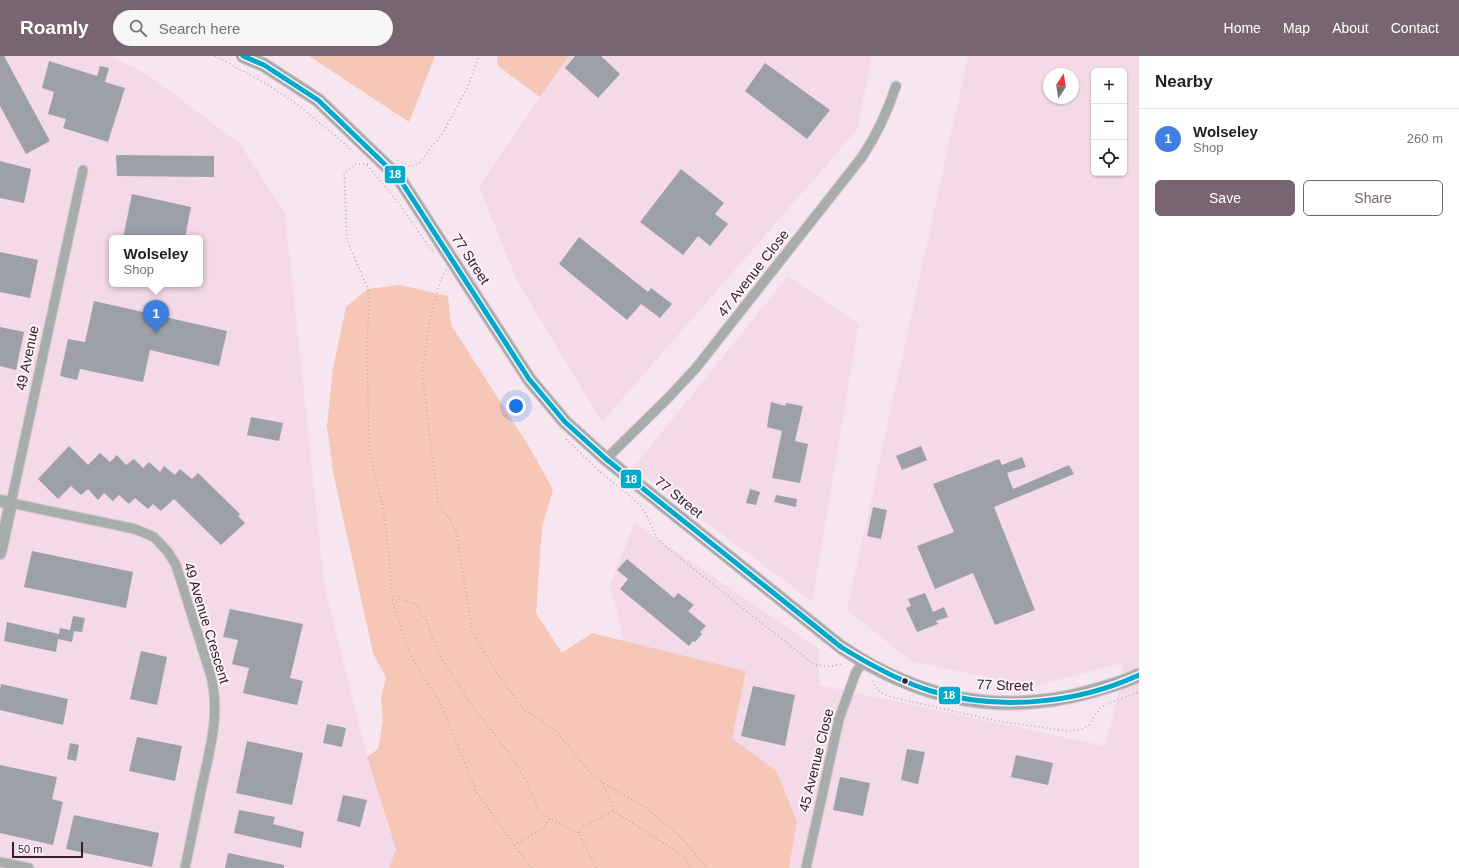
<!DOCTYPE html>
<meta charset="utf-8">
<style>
body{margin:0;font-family:Arial,sans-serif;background:#f6f6f6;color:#202124}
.controls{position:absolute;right:12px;top:12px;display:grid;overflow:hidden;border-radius:6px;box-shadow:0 1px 3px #0004}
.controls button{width:36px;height:36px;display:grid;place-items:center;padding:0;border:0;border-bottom:1px solid #e0e0e0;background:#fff;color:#202124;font:20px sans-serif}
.compass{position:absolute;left:1043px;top:12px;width:36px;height:36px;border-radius:50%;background:#fff;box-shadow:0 1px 3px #0004;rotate:12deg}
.scale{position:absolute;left:12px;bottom:10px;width:71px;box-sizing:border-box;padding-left:4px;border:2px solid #33202b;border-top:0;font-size:11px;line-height:14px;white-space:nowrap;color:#33202b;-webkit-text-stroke:3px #fdf3f8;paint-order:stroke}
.you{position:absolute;left:516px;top:350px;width:14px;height:14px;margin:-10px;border:3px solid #fff;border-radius:50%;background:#1a73e8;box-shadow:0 0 0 6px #1a73e833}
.badge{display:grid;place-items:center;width:26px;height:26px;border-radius:50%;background:#786570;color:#fff;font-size:13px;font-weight:700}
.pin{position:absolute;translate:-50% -33px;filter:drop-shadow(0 1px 2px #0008)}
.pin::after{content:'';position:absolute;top:21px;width:14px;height:12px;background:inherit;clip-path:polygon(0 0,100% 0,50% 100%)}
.popup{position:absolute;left:109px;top:179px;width:94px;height:52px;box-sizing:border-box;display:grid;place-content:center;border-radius:6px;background:#fff;filter:drop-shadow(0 1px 3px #0005);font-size:13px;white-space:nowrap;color:#757577}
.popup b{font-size:15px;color:#202124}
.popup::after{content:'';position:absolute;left:50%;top:100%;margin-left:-8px;border:8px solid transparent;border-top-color:#fff}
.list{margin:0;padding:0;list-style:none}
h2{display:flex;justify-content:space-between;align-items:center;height:52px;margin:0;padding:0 16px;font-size:17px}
h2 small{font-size:13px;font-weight:400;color:#757577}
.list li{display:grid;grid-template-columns:26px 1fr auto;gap:12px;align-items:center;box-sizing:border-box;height:60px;padding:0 16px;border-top:1px solid #e0e0e0}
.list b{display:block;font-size:15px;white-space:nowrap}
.list p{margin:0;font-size:13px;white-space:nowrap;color:#757577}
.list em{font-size:13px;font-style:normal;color:#757577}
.actions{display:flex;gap:8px;padding:12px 16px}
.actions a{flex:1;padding:9px 0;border:1px solid #786570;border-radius:6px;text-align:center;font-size:14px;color:#786570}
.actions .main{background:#786570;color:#fff}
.icon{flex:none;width:22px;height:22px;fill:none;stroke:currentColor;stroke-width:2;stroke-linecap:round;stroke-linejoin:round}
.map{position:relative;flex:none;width:1139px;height:812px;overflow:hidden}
header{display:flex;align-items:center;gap:24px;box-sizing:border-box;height:56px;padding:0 20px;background:#786570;color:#fff}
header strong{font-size:19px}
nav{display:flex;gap:22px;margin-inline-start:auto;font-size:14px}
.search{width:280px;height:36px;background:#f6f6f6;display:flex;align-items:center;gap:10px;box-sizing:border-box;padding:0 14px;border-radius:22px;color:#757577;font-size:15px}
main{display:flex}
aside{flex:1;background:#fff}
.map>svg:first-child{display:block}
</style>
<header>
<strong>Roamly</strong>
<div class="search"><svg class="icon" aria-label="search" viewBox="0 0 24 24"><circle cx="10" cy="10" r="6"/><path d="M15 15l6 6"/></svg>Search here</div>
<nav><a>Home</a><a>Map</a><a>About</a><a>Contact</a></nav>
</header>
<main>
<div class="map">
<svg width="1139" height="812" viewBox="0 0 1139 812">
<rect width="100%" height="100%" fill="#f7e6ef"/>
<path fill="#f4d9e7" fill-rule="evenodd" d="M 0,0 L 110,0 L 147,18 L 240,88 L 285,157 L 324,527 L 367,701 L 396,793 L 389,812 L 0,812 ZM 112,182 L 200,182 L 200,228 L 112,228 Z
M 569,0 L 872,0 L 857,74 L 602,366 L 517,225 L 479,130 Z
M 968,0 L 1139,0 L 1139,812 L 789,812 L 797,765 L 776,714 L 732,683 L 746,615 L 624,585 L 610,530 L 634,467 L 819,593 L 819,629 L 1105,690 L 1121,627 L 1122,607 L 1031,631 L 911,605 L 847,554 ZM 1094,15 L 1124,15 L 1124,117 L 1094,117 ZM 1049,18 L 1073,18 L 1073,42 L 1049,42 Z
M 788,220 L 859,268 L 812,545 L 633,412 Z"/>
<path fill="#f6c6b7" d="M 309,0 L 435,0 L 409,66 Z
M 497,0 L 569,0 L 540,41 L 498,10 Z
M 400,229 L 448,240 L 451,269 L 530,392 L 553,434 L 542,471 L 536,557 L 562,597 L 592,577 L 746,615 L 732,683 L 776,714 L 797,765 L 789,812 L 389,812 L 396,793 L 367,701 L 378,693 L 383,665 L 381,642 L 386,622 L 373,597 L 333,416 L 327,369 L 333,312 L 346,251 L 368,233 Z"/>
<path fill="#9da0a8" d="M 0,0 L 4,0 L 50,85 L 26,98 L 0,50 Z
M 575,0 L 601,0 L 620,18 L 598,42 L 565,12 Z
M 49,5 L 97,20 L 100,10 L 109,12 L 105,26 L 125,32 L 108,86 L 63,72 L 66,63 L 48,58 L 54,36 L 42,32 Z
M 765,7 L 830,54 L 807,83 L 745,35 Z
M 116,99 L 214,100 L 214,121 L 117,120 Z
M 0,105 L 31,113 L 24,147 L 0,142 Z
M 681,113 L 724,147 L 715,158 L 728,168 L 710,190 L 698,180 L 683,199 L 640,166 Z
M 132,138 L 191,151 L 185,182 L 123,182 Z
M 579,181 L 648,236 L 651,232 L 672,248 L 660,262 L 641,248 L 627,264 L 559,208 Z
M 0,196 L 38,204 L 30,242 L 0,236 Z
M 94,245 L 227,275 L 219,310 L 150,294 L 143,326 L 80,313 L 77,324 L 60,320 L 68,283 L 85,286 Z
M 0,271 L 24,276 L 16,314 L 0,310 Z
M 771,346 L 785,350 L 786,347 L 803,350 L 795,385 L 808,388 L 800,427 L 772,422 L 782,375 L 767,371 Z
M 251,361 L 283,367 L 279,385 L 247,379 Z
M 69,390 L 88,409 L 100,397 L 110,406 L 117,399 L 126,409 L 134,403 L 143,412 L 149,406 L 160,416 L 164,410 L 175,419 L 180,413 L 192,423 L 198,417 L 240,458 L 238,460 L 245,467 L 221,489 L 174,443 L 161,455 L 153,448 L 148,453 L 135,442 L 129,448 L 119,439 L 113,445 L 104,437 L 98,444 L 88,433 L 81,439 L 71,430 L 58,443 L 38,423 Z
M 921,390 L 927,404 L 902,414 L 896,400 Z
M 1022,401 L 1026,411 L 1007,417 L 1013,433 L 1069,409 L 1074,418 L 994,451 L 1035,554 L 995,569 L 973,517 L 935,533 L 917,490 L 954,476 L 933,428 L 999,403 L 1002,409 Z
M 750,433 L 760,436 L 756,449 L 746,447 Z
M 776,439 L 797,443 L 796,451 L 774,446 Z
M 873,451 L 887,454 L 881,483 L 867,480 Z
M 32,495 L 133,516 L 126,552 L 24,531 Z
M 627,503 L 674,542 L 678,537 L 694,549 L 688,555 L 706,570 L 700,576 L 702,578 L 695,586 L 693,585 L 689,590 L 620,533 L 628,523 L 617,514 Z
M 925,537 L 933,556 L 944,551 L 948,561 L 936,565 L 938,568 L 917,576 L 906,552 L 911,550 L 908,543 Z
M 230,553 L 303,568 L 290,622 L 303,625 L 297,649 L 243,637 L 249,612 L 232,608 L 238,584 L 223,581 Z
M 73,560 L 85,562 L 82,576 L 74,575 L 72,586 L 58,583 L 56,596 L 4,585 L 7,566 L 59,578 L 60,572 L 70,574 Z
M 141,595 L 167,601 L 157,649 L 130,643 Z
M 1,628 L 68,643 L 63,669 L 0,654 L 0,634 Z
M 753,630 L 795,639 L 785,690 L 741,680 Z
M 327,668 L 346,672 L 342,691 L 323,687 Z
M 137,681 L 182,690 L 175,725 L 129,715 Z
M 247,685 L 303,697 L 292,749 L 236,737 Z
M 70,687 L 79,689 L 76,705 L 67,703 Z
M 907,693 L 925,696 L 918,728 L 901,724 Z
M 1016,699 L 1053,707 L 1048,729 L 1011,721 Z
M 0,709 L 57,721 L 52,743 L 63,746 L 53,789 L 0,777 Z
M 840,721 L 870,727 L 863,760 L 833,754 Z
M 343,739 L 367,744 L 360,771 L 337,765 Z
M 239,754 L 275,761 L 273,768 L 304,776 L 301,792 L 234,777 Z
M 74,759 L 159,777 L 152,811 L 66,793 Z
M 228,797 L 284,809 L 284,812 L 225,812 Z"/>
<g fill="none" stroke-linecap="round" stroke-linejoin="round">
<defs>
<path id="minor" d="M 83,114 L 11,447 L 135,473 L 154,481 L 168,496 L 176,509 L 211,620 C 220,656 211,690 203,725 C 197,754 191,783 185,812
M 606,403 L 668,342 L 696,312 L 862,101 C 878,77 887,57 896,30
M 0,806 L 29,812
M 806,812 L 839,663 L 856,616 L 863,606"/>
<path id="tertiary" d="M 0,445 L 11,447 L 0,497"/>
<path id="secondary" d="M 243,0 L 264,9 L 318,44 L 399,122 L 529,323 L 565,366 L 606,403 L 841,591 C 919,644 1001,661 1093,635 C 1109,630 1125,626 1139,619"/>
</defs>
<use href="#minor" stroke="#d2c4cc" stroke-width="11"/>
<use href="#tertiary" stroke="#d2c4cc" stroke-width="14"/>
<use href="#secondary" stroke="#d2c4cc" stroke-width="15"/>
<path stroke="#b0afaf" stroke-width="1.5" stroke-dasharray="1 3" stroke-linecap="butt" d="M 215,0 L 265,27 L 297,48 L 353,95
M 398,104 L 411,111 L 419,107 L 443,77 L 468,30 L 479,0
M 368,108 L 355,108 L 344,118 L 347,184 L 368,233 L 369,251 L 367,290 L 369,394 L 383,450 L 389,500 L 393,549 L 412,602 L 441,648 L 477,737 L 531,812
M 367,109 L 400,149 L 434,198
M 446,214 L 441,223 L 431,258 L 422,317 L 438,447 L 456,473 L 472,575 L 497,617 L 523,653 L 555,674 L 590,716 L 603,727 L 643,750 L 679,779 L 707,812
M 566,383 L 597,413 L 637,446 L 646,458 L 657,482 L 666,491 L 812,607 C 823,611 831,611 841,608
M 393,549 L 400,543 L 416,548 L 426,564 L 438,596 L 470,647 L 508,696 L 527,726 L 539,755 L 548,762 L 579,777 L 596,812
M 872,625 L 880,636 L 891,641 L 997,665 L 1068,675 L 1082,673 L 1089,669 L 1101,651 L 1107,648 L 1139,636
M 603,727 L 614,755 L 685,801 L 691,812
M 579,777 L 582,771 L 614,755
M 514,789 L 542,773 L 550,763"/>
<use href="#minor" stroke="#a7adab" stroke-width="9"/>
<use href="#tertiary" stroke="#a7adab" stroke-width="12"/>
<use href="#secondary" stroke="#a7abab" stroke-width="13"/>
<defs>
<path id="bus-1" d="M 243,0 L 264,9 L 318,44 L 399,122 L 529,323 L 565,366 L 606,403 L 841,591 C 870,609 899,625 931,635 C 997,655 1076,648 1139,619"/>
</defs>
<use href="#bus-1" stroke="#fdf3f8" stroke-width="8"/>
<use href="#bus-1" stroke="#00a9ce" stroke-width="5"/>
</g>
<circle fill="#33202b" stroke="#fdf3f8" stroke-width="1.5" cx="905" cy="625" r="3.5"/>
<g text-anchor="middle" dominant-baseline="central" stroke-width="4" stroke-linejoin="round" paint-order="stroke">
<g font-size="14" fill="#33202b" stroke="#fdf3f8">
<text transform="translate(471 203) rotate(57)">77 Street</text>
<text transform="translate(753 217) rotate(-52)">47 Avenue Close</text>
<text transform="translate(27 302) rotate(-78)">49 Avenue</text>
<text transform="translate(679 441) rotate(39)">77 Street</text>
<text transform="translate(207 567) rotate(73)">49 Avenue Crescent</text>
<text transform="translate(1005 629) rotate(2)">77 Street</text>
<text transform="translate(816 704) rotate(-76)">45 Avenue Close</text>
</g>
</g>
<g stroke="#fdf3f8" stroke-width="1.5">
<rect x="384" y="109" width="22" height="19" rx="4" fill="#00a9ce"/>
<rect x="620" y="413" width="22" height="20" rx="4" fill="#00a9ce"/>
<rect x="938" y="630" width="23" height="19" rx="4" fill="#00a9ce"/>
</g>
<g font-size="11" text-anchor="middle" font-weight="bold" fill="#fff">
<text x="395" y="122">18</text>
<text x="631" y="427">18</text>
<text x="949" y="643">18</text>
</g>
</svg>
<div class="controls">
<button>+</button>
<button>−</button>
<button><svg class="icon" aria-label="locate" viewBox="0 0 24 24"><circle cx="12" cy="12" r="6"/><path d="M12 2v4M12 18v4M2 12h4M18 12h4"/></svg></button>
</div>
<svg class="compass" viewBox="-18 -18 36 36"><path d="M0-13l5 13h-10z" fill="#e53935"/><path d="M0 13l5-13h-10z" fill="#757577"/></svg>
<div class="scale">50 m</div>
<div class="you"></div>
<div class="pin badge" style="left:156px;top:277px;background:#3f7fe0">1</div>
<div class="popup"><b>Wolseley</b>Shop</div>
</div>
<aside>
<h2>Nearby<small></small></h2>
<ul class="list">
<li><span class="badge" style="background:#3f7fe0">1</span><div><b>Wolseley</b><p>Shop</p></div><em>260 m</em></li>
</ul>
<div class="actions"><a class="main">Save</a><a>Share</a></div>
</aside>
</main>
